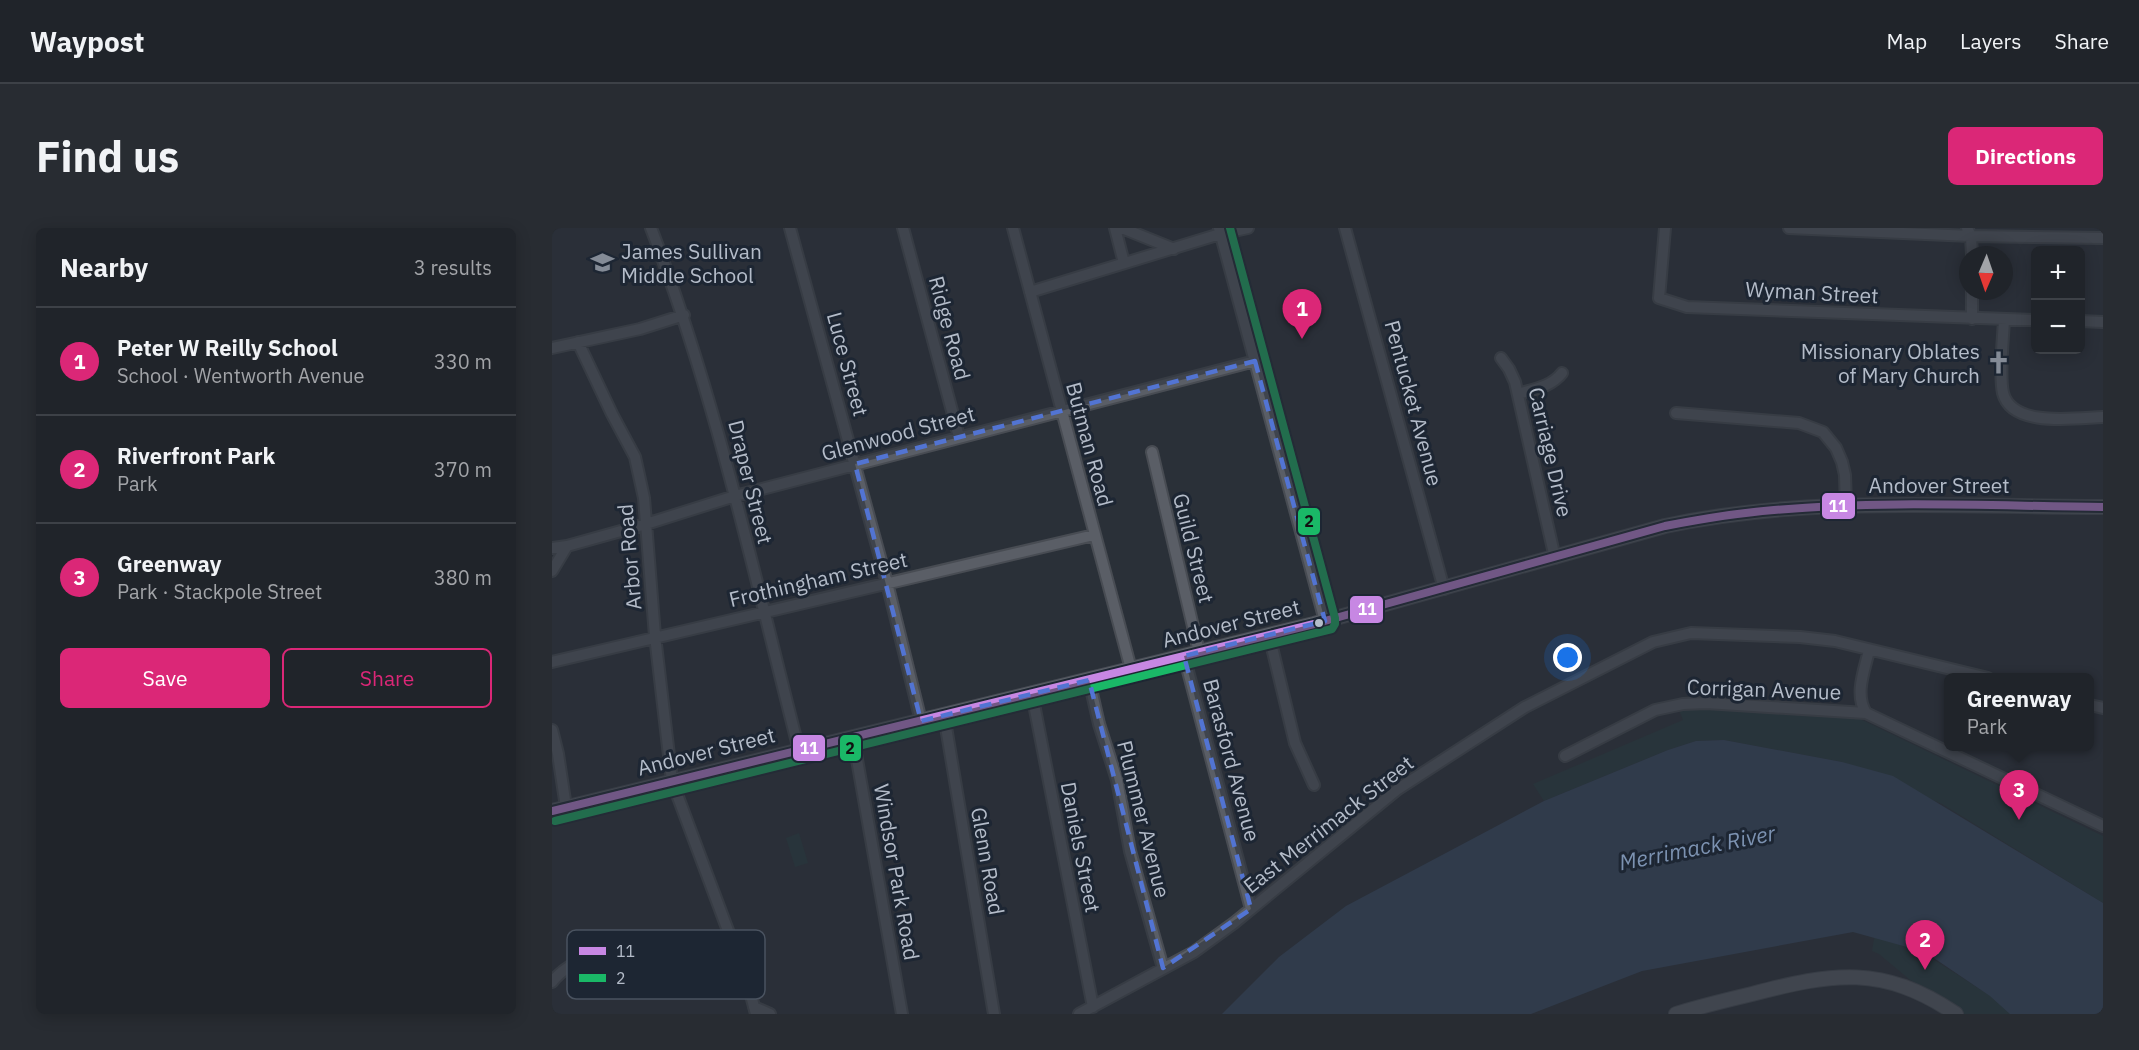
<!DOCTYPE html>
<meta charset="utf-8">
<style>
body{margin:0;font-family:"IBM Plex Sans",sans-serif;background:#282c32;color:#f1f3f6}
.controls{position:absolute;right:18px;top:18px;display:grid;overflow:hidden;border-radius:9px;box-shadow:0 3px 15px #0003}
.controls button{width:54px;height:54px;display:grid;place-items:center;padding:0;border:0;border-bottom:2px solid #3d4147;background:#20242a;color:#f1f3f6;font:30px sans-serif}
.compass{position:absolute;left:1407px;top:18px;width:54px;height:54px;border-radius:50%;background:#20242a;box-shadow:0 3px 15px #0003;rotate:182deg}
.you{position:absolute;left:1016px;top:430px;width:21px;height:21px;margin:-15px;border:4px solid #fff;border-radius:50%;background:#1a73e8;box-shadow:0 0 0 9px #1a73e833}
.badge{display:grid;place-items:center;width:39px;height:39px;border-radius:50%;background:#db2777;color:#fff;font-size:20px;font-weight:700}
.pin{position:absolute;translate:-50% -50px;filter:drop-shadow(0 2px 3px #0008)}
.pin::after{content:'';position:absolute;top:32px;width:21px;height:18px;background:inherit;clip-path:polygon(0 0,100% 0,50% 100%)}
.popup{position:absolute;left:1392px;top:445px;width:150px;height:78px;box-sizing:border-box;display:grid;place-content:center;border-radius:9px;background:#20242a;filter:drop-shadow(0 2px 4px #0005);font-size:20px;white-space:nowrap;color:#a2a4a8}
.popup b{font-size:22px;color:#f1f3f6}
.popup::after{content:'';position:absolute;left:50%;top:100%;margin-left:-12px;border:12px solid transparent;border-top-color:#20242a}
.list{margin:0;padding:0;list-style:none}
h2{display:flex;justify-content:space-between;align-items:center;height:78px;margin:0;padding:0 24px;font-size:26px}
h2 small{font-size:20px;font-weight:400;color:#a2a4a8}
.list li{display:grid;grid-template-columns:39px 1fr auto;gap:18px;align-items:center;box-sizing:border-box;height:108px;padding:0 24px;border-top:2px solid #3d4147}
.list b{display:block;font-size:22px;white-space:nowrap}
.list p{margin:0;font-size:20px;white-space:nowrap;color:#a2a4a8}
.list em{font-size:20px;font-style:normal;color:#a2a4a8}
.actions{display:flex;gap:12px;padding:18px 24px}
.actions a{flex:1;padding:14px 0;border:2px solid #db2777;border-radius:9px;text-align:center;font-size:21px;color:#db2777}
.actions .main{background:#db2777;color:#fff}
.map{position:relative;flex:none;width:1551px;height:786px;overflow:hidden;border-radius:9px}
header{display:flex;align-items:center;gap:36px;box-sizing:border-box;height:84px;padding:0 30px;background:#20242a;border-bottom:2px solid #3d4147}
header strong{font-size:28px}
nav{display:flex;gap:33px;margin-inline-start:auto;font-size:21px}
.intro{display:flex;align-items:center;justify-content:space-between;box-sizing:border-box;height:144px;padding:0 36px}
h1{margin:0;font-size:42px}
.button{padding:15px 27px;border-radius:9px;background:#db2777;color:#fff;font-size:21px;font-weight:700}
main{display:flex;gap:36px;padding:0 36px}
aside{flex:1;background:#20242a;border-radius:9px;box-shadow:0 3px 15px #0003}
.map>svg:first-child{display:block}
</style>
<header>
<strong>Waypost</strong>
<nav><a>Map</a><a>Layers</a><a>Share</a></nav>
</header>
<div class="intro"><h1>Find us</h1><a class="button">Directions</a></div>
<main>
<aside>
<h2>Nearby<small>3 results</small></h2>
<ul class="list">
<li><span class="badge">1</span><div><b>Peter W Reilly School</b><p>School · Wentworth Avenue</p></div><em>330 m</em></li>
<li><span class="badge">2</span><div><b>Riverfront Park</b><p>Park</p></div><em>370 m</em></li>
<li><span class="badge">3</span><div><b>Greenway</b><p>Park · Stackpole Street</p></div><em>380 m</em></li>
</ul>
<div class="actions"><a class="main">Save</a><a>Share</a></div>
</aside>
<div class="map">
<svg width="1551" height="786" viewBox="0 0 1551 786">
<rect width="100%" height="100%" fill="#2a3038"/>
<path fill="#273a3e" d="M 1126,479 L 1304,489 L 1551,608 L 1551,675 L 1390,576 L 1290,534 L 1172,512 L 1144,513 L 1116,522 L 992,573 L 981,556 L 1131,492 Z
M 247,605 L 256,635 L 243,639 L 234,610 Z
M 1324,700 L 1340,705 L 1467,786 L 1399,786 L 1327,726 L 1320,723 Z"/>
<path fill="#384963" d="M 1172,512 L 1290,534 L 1341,548 L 1551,675 L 1551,786 L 1458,786 L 1438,768 L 1373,724 L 1301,704 L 1090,743 L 979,786 L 670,786 L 727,729 L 794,678 L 992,573 L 1116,522 L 1144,513 Z"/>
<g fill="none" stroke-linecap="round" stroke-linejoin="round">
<defs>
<path id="minor" d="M 99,0 C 164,169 202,347 247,522
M 238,0 L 335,355 L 369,493
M 351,0 L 407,209
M 461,0 L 579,441
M 563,0 L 572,35
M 570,0 L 622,21
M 667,0 L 773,393
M 793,0 L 892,361
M 1113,0 L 1107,70 L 1135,79 L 1484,92
M 1237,0 L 1419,8 L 1551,10
M 1415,0 L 1419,8 L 1420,27
M 1420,63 L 1420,91
M 478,64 L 668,6 L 696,0
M 1452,92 C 1451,112 1447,147 1451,165 C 1460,200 1523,190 1551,189
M 1528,93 L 1551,94
M 26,114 L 60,186 L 83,229 L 92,270 L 103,408 L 120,553 L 196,756 L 204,786
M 0,120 L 88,101 L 132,87
M 949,130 L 957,141 L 963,154 L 1003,330
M 966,166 C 982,161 999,159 1010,145
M 1124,185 L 1247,195 L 1271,204 L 1284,220 L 1290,234 L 1293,247 L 1294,278
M 600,224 L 647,424
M 0,320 L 15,318 L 94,296 L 183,268 L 703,133
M 0,343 L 15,318
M 717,407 L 743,515 L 762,557
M 1317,422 C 1313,441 1302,466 1314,485 L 1551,598
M 632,428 L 699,681
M 0,434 L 542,307
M 537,452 L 547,496 L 565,552 L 578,623 L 611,740
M 480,466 L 541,779
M 1538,477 L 1551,480
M 392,487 L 442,786
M 0,502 L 6,526 L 14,579
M 301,509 L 350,786
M 1013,528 L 1103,482 L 1131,476 L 1154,475 L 1314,485
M 0,754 C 15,734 63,713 88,716 C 108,720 125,732 146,731 C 159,730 171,724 182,719
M 202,779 L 218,786
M 527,786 L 642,724 L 682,695 L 846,561 L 973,479 L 1101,414 L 1139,405 L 1248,409 L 1283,413 L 1436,450"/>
<path id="major" d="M 0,583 L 762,396 L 1113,298 C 1256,267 1405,279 1551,279
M 1124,786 C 1149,778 1175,772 1200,766 C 1281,745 1330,736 1404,786"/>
</defs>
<use href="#minor" stroke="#484c53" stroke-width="14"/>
<use href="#major" stroke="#484c55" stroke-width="16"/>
<use href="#minor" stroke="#5a5e66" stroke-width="10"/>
<use href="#major" stroke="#5c6168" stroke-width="14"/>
<defs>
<path id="bus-1" d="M 0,583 L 762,396 L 1113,298 C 1149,291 1185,285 1222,282 C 1331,272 1441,278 1551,279"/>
<path id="bus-2" d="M 3,593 L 780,401 L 783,396 L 783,390 L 678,0"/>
</defs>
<use href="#bus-1" stroke="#1d2633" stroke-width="12"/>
<use href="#bus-2" stroke="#1d2633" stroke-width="12"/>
<use href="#bus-1" stroke="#c787e3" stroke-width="8"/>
<use href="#bus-2" stroke="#1ab867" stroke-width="8"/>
</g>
<path d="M0 0H1551V786H0ZM 703,133 L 773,393 L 632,428 L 699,681 L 611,740 L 537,452 L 369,493 L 303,236 Z" fill="#2a3038" fill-opacity=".55" fill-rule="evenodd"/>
<path fill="none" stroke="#5274d3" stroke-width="4.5" stroke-dasharray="12 8" stroke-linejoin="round" d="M 703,133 L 773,393 L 632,428 L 699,681 L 611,740 L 537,452 L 369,493 L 303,236 Z"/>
<defs>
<symbol id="school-bare" viewBox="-9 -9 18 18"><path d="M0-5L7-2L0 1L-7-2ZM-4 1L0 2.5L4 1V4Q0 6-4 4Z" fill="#848b96" stroke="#1d2633" stroke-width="2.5" paint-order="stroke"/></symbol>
<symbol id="church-bare" viewBox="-9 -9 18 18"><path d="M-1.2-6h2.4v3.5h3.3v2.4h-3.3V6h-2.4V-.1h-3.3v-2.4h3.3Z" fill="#848b96" stroke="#1d2633" stroke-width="2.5" paint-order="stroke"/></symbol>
</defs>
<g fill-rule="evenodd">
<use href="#school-bare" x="34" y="18" width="33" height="33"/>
<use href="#church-bare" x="1430" y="118" width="33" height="33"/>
</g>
<circle fill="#b4bcc9" stroke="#1d2633" stroke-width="2" cx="767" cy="395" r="5"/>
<g text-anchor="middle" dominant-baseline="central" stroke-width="6" stroke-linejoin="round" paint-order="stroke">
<g font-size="21" fill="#b4bcc9" stroke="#1d2633" text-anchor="start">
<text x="69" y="23">James Sullivan<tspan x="69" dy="24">Middle School</tspan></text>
<text x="1428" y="123" text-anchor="end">Missionary Oblates<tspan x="1428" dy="24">of Mary Church</tspan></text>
</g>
<g font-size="21" fill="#b4bcc9" stroke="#1d2633">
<text transform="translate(1260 64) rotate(3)">Wyman Street</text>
<text transform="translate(398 100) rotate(75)">Ridge Road</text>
<text transform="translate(296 136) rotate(75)">Luce Street</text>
<text transform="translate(862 175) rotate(75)">Pentucket Avenue</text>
<text transform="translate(346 205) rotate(-15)">Glenwood Street</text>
<text transform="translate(538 216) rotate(75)">Butman Road</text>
<text transform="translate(999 224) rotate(77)">Carriage Drive</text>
<text transform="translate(199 254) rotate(76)">Draper Street</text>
<text x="1387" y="257">Andover Street</text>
<text transform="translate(642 320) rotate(76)">Guild Street</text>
<text transform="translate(77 329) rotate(-95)">Arbor Road</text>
<text transform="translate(266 351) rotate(-13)">Frothingham Street</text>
<text transform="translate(679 395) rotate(-14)">Andover Street</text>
<text transform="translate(1212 461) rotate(2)">Corrigan Avenue</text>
<text transform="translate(154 523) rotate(-14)">Andover Street</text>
<text transform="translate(680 532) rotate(75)">Barasford Avenue</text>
<text transform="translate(592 591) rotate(76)">Plummer Avenue</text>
<text transform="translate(776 596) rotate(-38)">East Merrimack Street</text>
<text transform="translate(529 619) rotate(79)">Daniels Street</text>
<text transform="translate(436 633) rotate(80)">Glenn Road</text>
<text transform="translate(345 644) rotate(80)">Windsor Park Road</text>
</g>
<g font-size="22" font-style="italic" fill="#7c92b1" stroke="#1d2633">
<text transform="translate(1145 619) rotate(-11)">Merrimack River</text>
</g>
</g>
<rect x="15" y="702" width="198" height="69" rx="9" fill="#1d2633" stroke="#4a5360" stroke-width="1.5"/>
<rect x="27" y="719" width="27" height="8" fill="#c787e3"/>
<rect x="27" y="746" width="27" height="8" fill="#1ab867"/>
<g font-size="16" fill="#b4bcc9">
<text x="64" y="729">11</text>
<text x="64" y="756">2</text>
</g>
<g stroke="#1d2633" stroke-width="2">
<rect x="1269" y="264" width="35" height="28" rx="6" fill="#c787e3"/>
<rect x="745" y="279" width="24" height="29" rx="6" fill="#1ab867"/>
<rect x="797" y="367" width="35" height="29" rx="6" fill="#c787e3"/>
<rect x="240" y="506" width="34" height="28" rx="6" fill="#c787e3"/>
<rect x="287" y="506" width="23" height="28" rx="6" fill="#1ab867"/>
</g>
<g font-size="16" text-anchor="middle" font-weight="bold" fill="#fff">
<text x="1286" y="284">11</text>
<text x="815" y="387">11</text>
<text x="257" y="526">11</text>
</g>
<g font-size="16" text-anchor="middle" font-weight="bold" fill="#111">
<text x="757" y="299">2</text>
<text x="298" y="526">2</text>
</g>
</svg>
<div class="controls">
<button>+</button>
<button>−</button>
</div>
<svg class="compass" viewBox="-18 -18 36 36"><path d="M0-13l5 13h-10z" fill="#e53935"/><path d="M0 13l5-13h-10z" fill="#a2a4a8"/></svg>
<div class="you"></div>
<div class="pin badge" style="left:750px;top:111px">1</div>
<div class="pin badge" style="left:1373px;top:742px">2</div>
<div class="pin badge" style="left:1467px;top:592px">3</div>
<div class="popup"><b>Greenway</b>Park</div>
</div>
</main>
